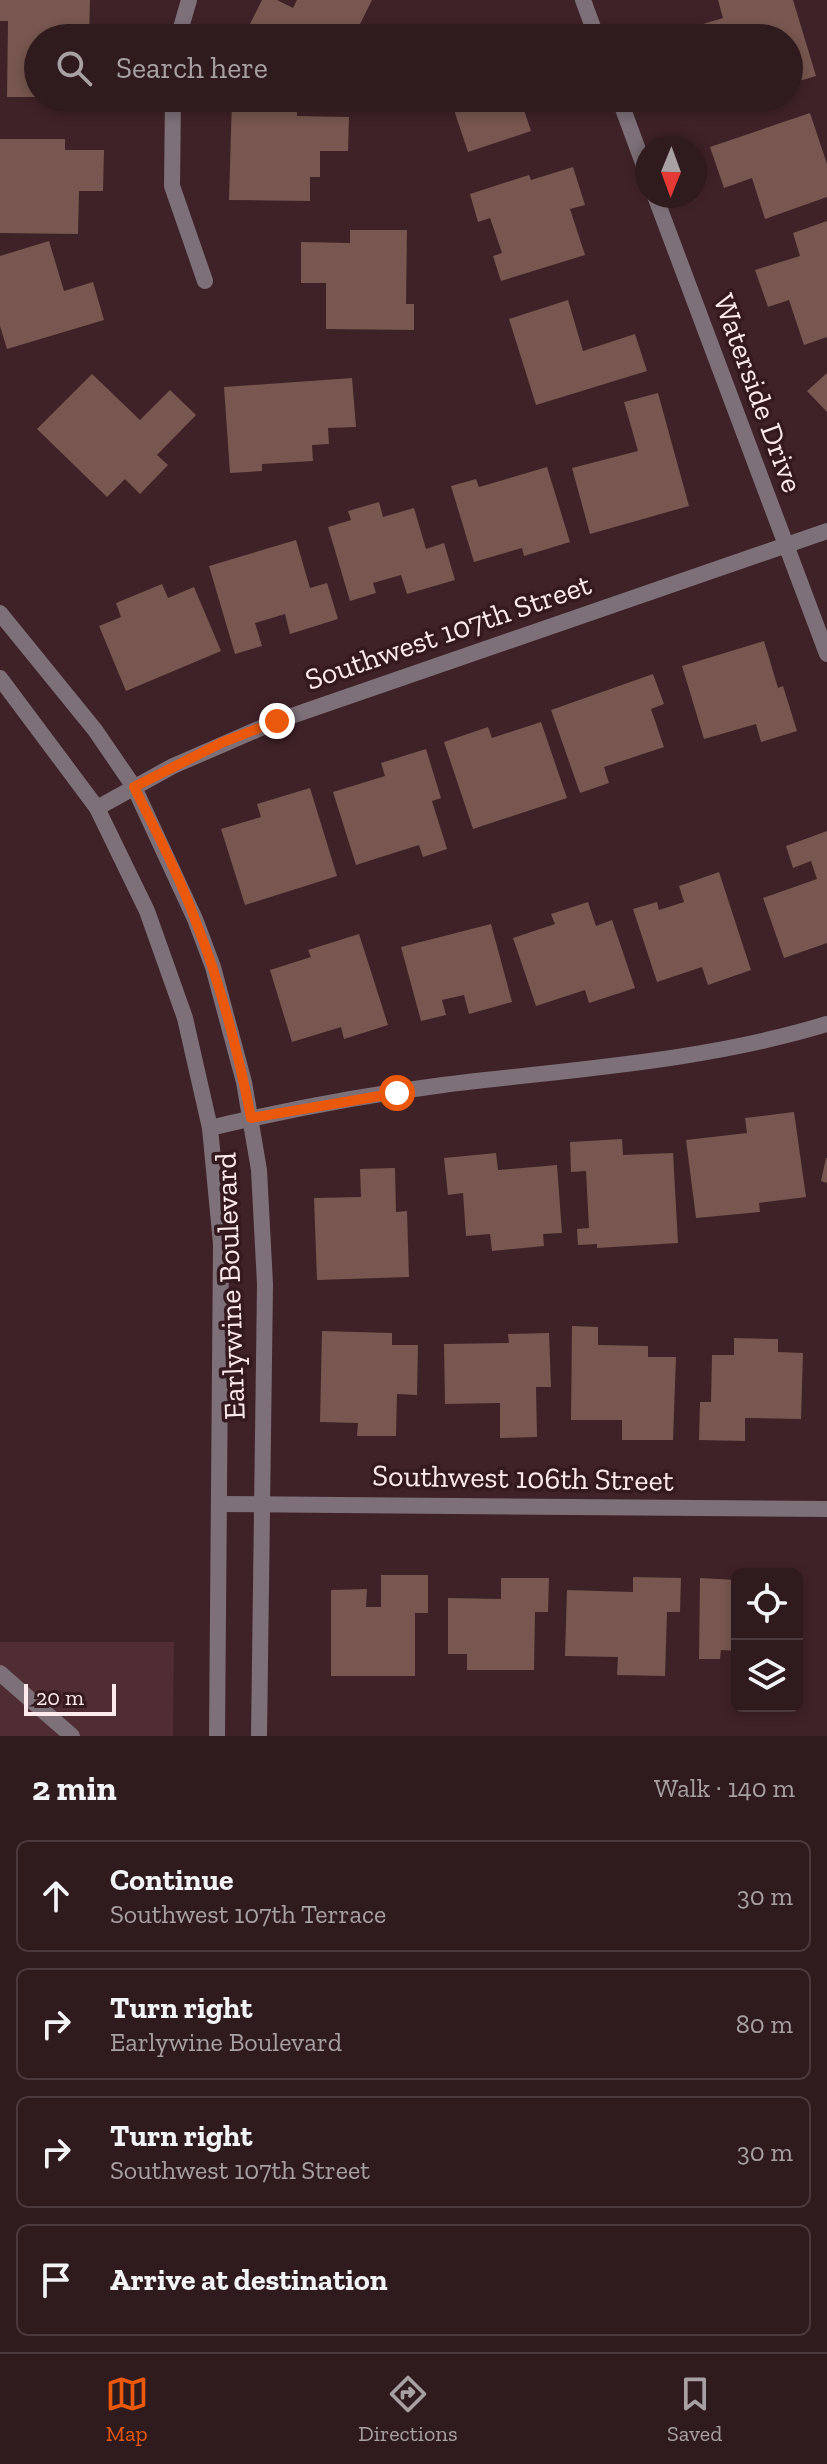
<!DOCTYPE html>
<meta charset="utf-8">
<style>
body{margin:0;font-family:"Zilla Slab",serif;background:#3b272b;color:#f1f3f6}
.controls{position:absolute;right:24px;bottom:24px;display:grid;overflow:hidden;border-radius:12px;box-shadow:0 4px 12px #0003}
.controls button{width:72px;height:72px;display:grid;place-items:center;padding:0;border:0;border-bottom:2px solid #4a383c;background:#2f1a1e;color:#f1f3f6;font:40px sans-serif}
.compass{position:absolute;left:635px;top:136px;width:72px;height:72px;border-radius:50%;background:#2f1a1e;box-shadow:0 4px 12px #0003;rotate:181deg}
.scale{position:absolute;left:24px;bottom:20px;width:92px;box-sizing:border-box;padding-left:8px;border:4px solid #feeaed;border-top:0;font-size:22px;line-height:28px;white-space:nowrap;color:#feeaed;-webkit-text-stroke:6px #34191e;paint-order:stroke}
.stop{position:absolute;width:24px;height:24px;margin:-18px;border:6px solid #ea580c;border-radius:50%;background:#fff}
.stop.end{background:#ea580c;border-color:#fff;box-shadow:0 2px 8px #0008}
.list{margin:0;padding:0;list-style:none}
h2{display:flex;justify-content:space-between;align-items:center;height:104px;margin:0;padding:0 32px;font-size:34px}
h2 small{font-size:26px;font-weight:400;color:#a7a1a4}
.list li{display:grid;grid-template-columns:52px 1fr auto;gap:24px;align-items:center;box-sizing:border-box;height:112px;margin:0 16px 16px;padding:0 16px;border:2px solid #4a383c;border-radius:12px}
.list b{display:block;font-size:30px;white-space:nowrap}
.list p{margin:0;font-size:26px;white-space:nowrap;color:#a7a1a4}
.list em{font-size:26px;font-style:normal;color:#a7a1a4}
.icon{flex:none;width:44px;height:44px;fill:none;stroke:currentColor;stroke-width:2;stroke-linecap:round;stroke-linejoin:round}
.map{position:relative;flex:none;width:827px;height:1736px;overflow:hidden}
.search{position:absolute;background:#2f1a1e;box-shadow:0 4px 12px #0003;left:24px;right:24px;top:24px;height:88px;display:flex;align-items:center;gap:20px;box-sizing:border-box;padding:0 28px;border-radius:44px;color:#a7a1a4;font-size:30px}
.sheet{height:616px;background:#2f1a1e}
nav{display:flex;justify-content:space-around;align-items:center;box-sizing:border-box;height:112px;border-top:2px solid #4a383c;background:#2f1a1e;font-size:22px;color:#a7a1a4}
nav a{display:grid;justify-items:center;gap:4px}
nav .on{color:#ea580c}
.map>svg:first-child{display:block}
</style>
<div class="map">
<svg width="827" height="1736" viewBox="0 0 827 1736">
<rect width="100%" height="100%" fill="#3f2228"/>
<path fill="#502c33" d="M 0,1642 L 174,1642 L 173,1736 L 0,1736 Z"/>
<path fill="#77574f" d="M 0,0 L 90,0 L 89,38 L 38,38 L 38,97 L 7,97 L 8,21 L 0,21 Z
M 262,0 L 277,0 L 293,8 L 297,0 L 372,0 L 353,38 L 243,38 Z
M 718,0 L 793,0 L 816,76 L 789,84 L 789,38 L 675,38 L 673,33 L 723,18 Z
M 232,98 L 267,98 L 267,104 L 297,104 L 297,116 L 349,117 L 348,151 L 320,151 L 320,177 L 310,177 L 310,201 L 229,200 Z
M 450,98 L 520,98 L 531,131 L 468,152 Z
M 810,113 L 827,164 L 827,197 L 765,219 L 752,178 L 724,188 L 710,147 Z
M 0,139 L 65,139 L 65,150 L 104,150 L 103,191 L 79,191 L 78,234 L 0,233 Z
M 573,167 L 585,205 L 570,209 L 585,255 L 501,281 L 493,256 L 502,253 L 490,218 L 478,222 L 470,194 L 529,175 L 531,180 Z
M 827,221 L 827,337 L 804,345 L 789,300 L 768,307 L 755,270 L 800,256 L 793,233 Z
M 350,230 L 407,230 L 406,304 L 414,304 L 414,330 L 326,329 L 326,283 L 301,283 L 301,242 L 350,243 Z
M 49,241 L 64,291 L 93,282 L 104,320 L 7,349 L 0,326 L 0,256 Z
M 568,300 L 583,351 L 635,334 L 647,371 L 536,405 L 509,319 Z
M 827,373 L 827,412 L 807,391 Z
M 92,374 L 140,420 L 170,390 L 196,415 L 157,455 L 168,465 L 140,494 L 125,479 L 107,497 L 37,429 Z
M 352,378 L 356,427 L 328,428 L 329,444 L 312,445 L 313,461 L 262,464 L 262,471 L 230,473 L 224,387 Z
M 658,393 L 689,506 L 590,534 L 572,468 L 638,451 L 624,402 Z
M 547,467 L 570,542 L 524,556 L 522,548 L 474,562 L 451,486 L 476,479 L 479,487 Z
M 379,502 L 383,517 L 414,508 L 426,549 L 444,543 L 455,580 L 407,594 L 401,575 L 373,583 L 376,593 L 350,601 L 328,527 L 351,520 L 348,511 Z
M 296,540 L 310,588 L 327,583 L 338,619 L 290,634 L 285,614 L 255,623 L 262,646 L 235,654 L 209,566 Z
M 162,584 L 168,598 L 194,587 L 221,651 L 126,691 L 99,626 L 121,617 L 116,603 Z
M 764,641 L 778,688 L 783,686 L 797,731 L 761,742 L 756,724 L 704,739 L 682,666 Z
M 653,674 L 664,704 L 651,709 L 664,747 L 604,767 L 609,783 L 580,793 L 551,710 Z
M 541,722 L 567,798 L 473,829 L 444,742 L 488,727 L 492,738 Z
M 426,749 L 441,798 L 432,801 L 447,849 L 423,857 L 419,845 L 356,865 L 333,792 L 385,776 L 381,763 Z
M 310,788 L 337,876 L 245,905 L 221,829 L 261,817 L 257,804 Z
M 827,831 L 827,943 L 784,958 L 763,898 L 817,879 L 811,861 L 793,868 L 786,846 Z
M 719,872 L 751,970 L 708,985 L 702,967 L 657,982 L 633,909 L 657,902 L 659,910 L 684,902 L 679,886 Z
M 588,902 L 596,926 L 612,920 L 635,988 L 589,1003 L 585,990 L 536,1006 L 513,938 L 555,924 L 551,914 Z
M 491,924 L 512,1002 L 469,1014 L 464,995 L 442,1000 L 446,1015 L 421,1021 L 401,947 Z
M 359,934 L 388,1025 L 344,1039 L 341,1027 L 292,1042 L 270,970 L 311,957 L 308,950 Z
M 794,1112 L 806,1197 L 759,1203 L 760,1212 L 696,1218 L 686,1140 L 747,1133 L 745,1118 Z
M 622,1139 L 623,1155 L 673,1153 L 678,1243 L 597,1248 L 597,1244 L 578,1245 L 577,1229 L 589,1228 L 586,1171 L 571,1172 L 570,1142 Z
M 496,1153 L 498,1170 L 557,1165 L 562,1233 L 543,1234 L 544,1246 L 492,1251 L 490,1234 L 466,1236 L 463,1193 L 448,1195 L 444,1158 Z
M 826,1158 L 827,1158 L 827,1183 L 821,1181 Z
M 395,1168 L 396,1212 L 407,1211 L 409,1277 L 317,1280 L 314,1198 L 361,1197 L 360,1169 Z
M 572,1326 L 598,1327 L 598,1345 L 648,1346 L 648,1357 L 676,1357 L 673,1440 L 622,1440 L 622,1420 L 571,1420 Z
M 322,1331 L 392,1333 L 392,1345 L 418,1345 L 417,1395 L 397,1394 L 396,1436 L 357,1436 L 358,1423 L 320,1422 Z
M 549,1333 L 551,1387 L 536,1387 L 537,1437 L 500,1438 L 500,1403 L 445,1404 L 444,1344 L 509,1343 L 508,1334 Z
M 734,1338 L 778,1339 L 778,1352 L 803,1353 L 801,1419 L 745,1418 L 745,1441 L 699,1440 L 700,1402 L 711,1402 L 712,1355 L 734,1355 Z
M 381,1575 L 428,1575 L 428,1613 L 415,1613 L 415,1676 L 331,1676 L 331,1590 L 367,1589 L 366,1607 L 381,1607 Z
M 633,1577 L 681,1578 L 680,1612 L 667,1612 L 665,1676 L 617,1675 L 618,1657 L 565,1656 L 567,1590 L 633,1592 Z
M 501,1578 L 549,1578 L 548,1612 L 535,1612 L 534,1670 L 467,1670 L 467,1654 L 448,1654 L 448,1598 L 501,1599 Z
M 700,1578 L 737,1580 L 737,1651 L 721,1650 L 720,1659 L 699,1659 Z"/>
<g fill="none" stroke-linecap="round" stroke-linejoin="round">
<path stroke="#7d7078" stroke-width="16" d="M 0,1673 L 72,1736"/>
<path stroke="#7d7078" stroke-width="16" d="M 583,0 L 597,38
M 178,38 L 189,0
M 173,98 L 172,186 L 205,281
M 619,98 L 647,174
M 655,196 L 827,654
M 97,808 L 173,766 L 277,721 L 827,531
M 210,1128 C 286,1110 365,1095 443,1085 C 572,1069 702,1062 827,1024
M 219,1504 L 827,1509"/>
<path stroke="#7d7078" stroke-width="16" d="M 0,613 L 95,730 L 134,787 L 195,919 L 213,967 L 244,1082 L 259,1170 L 265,1284 L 259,1736
M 0,678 L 97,808 L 147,911 L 185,1018 L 210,1128 L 221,1244 L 217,1736"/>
</g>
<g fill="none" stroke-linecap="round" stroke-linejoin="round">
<path stroke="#ea580c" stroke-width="10" d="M 277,721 L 221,743 L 134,787 C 156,831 179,875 196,922 C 221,985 238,1051 251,1118 L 397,1093"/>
</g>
<g text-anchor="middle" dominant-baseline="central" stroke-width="7" stroke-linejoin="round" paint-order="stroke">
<g font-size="30" fill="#feeaed" stroke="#34191e">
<text transform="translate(758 393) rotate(70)">Waterside Drive</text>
<text transform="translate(448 632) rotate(-19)">Southwest 107th Street</text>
<text transform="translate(230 1286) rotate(-92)">Earlywine Boulevard</text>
<text transform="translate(523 1478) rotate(1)">Southwest 106th Street</text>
</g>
</g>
</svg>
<div class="controls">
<button><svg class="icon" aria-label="locate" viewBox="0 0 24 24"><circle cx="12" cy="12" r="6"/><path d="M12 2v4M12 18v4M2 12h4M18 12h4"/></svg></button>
<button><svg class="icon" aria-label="layers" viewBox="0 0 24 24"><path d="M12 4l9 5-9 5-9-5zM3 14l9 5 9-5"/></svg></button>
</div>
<svg class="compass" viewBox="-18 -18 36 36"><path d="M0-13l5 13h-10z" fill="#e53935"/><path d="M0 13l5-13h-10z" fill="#a7a1a4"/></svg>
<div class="scale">20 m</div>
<div class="stop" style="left:397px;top:1093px"></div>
<div class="stop end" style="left:277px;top:721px"></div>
<div class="search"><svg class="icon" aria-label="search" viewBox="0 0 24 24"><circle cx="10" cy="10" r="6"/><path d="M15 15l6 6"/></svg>Search here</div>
</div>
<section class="sheet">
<h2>2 min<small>Walk · 140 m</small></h2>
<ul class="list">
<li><svg class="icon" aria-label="ahead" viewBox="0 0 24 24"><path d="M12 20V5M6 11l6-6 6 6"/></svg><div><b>Continue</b><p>Southwest 107th Terrace</p></div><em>30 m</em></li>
<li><svg class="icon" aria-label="right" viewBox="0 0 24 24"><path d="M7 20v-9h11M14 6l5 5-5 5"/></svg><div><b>Turn right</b><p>Earlywine Boulevard</p></div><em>80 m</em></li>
<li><svg class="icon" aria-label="right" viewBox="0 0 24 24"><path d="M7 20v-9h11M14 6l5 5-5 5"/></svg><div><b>Turn right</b><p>Southwest 107th Street</p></div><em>30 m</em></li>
<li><svg class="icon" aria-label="arrive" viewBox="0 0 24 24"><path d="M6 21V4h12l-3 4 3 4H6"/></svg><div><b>Arrive at destination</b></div></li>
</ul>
</section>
<nav>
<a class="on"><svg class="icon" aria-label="map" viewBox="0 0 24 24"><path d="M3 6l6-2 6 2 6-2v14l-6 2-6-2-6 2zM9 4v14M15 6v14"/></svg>Map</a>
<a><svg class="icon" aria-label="directions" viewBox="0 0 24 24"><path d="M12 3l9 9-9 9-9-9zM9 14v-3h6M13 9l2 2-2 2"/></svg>Directions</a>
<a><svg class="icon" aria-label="saved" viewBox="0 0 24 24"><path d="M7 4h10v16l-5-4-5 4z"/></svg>Saved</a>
</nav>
